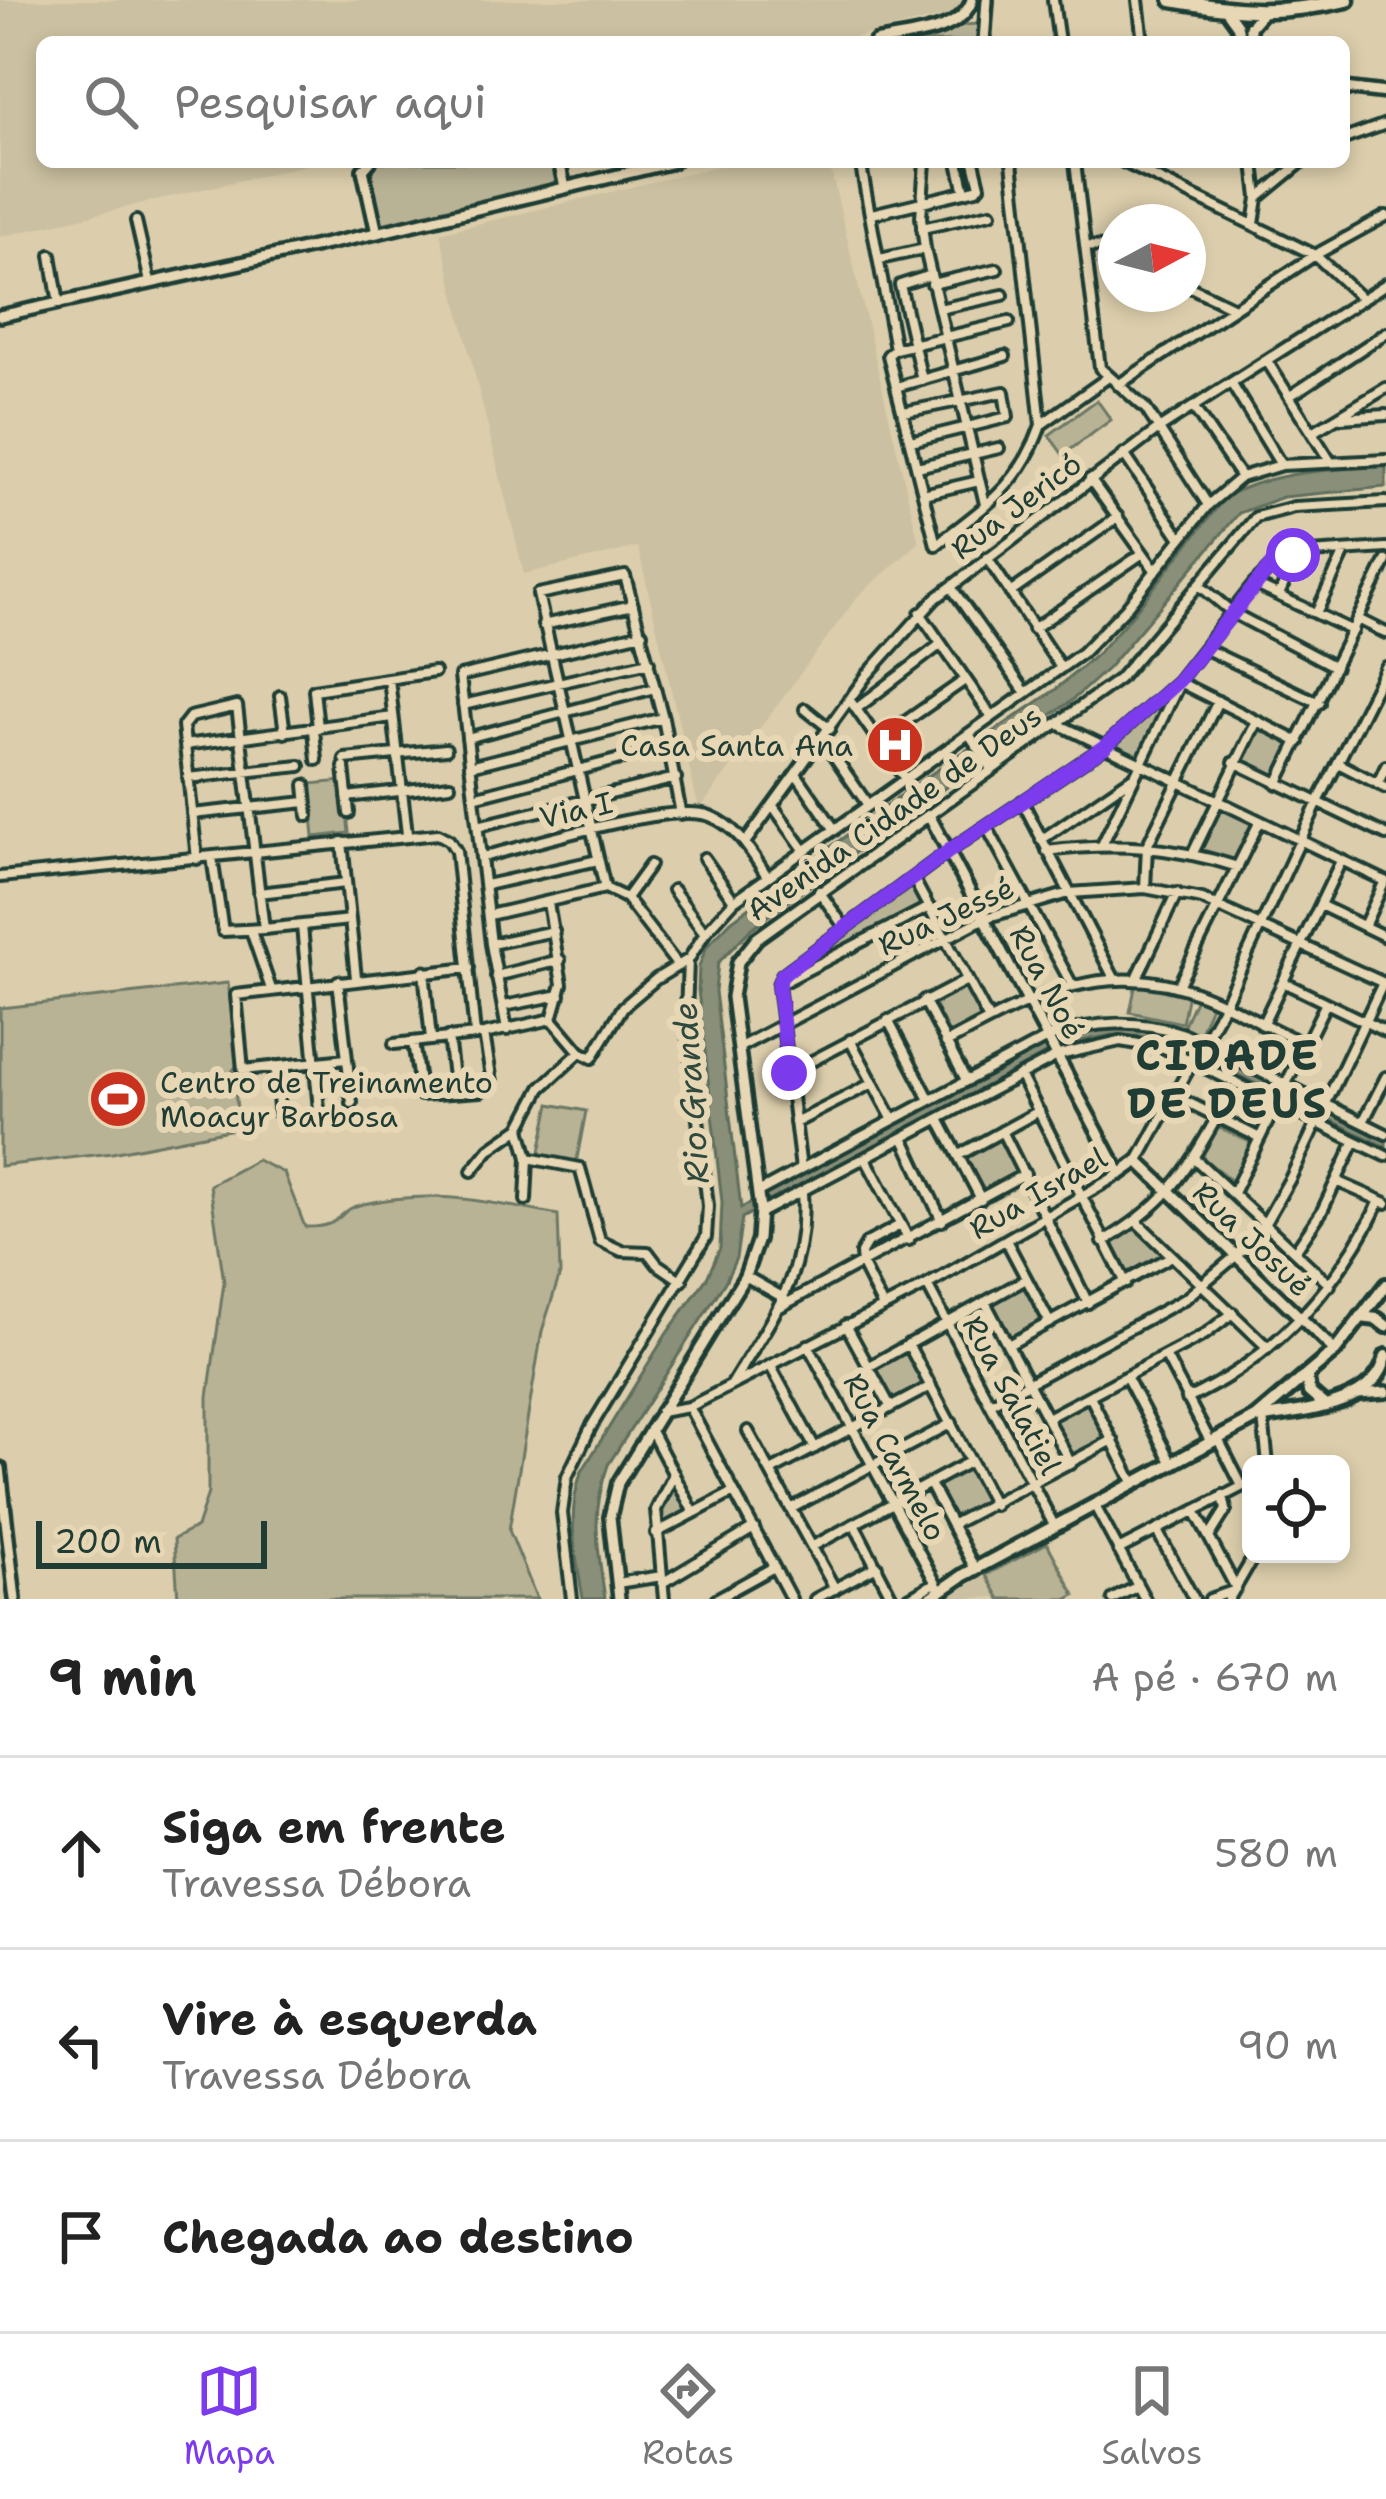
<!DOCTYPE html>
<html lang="pt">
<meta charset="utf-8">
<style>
body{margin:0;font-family:"Shantell Sans",sans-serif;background:#f6f6f6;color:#222}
.controls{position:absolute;right:36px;bottom:36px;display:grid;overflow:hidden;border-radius:18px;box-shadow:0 6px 18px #0003}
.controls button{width:108px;height:108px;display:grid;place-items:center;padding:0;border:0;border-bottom:3px solid #e0e0e0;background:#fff;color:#222;font:60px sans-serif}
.compass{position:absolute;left:1098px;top:204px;width:108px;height:108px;border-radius:50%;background:#fff;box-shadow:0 6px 18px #0003;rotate:83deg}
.scale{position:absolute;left:36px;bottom:30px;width:231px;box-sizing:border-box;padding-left:12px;border:6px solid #1f3d34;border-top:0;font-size:33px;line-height:42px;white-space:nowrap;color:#1f3d34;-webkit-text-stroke:9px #e8d7b4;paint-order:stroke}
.stop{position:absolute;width:36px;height:36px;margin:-27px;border:9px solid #7c3aed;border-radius:50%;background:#fff}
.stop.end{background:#7c3aed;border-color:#fff;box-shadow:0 3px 12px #0008}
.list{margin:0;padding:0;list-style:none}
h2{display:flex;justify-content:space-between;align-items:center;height:156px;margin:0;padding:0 48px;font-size:51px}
h2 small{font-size:39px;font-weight:400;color:#767676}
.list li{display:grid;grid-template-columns:78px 1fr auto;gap:36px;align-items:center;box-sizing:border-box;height:192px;padding:0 48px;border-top:3px solid #e0e0e0}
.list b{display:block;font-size:45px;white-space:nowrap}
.list p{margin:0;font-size:39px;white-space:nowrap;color:#767676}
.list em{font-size:39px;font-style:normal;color:#767676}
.icon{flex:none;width:66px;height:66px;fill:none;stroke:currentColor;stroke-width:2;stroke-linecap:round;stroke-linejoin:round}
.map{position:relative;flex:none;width:1386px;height:1599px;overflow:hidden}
.search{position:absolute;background:#fff;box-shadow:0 6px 18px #0003;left:36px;right:36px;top:36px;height:132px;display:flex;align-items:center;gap:30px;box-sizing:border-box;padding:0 42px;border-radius:18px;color:#767676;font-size:45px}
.sheet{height:732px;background:#fff}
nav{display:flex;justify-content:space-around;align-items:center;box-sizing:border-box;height:168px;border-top:3px solid #e0e0e0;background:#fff;font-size:33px;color:#767676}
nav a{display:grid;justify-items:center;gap:6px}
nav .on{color:#7c3aed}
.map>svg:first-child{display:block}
</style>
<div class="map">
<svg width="1386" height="1599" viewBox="0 0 1386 1599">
<rect width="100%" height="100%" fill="#dcceac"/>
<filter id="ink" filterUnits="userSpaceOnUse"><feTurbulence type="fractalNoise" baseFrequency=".00833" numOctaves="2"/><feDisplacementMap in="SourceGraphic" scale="24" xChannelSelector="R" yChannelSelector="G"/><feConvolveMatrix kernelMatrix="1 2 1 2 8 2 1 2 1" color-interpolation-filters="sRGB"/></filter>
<g filter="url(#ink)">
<path fill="#cbc0a1" d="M 0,0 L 964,0 L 964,3 L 951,15 L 835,42 L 42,42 L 42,162 L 318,162 L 0,237 Z
M 735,162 L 829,162 L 919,543 L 858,596 L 699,810 L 638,547 L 524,574 L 440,233 Z
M 986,1575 L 999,1597 L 946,1599 L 948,1597 Z"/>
<path fill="#b9b396" stroke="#6c7865" stroke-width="3" d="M 976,24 L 983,29 L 980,42 L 900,42 L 954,26 Z
M 377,162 L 553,162 L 559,186 L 378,232 L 366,178 L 372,163 Z
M 1097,400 L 1111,420 L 1063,455 L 1049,435 Z
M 1170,692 L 1139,760 L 1108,745 Z
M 1256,723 L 1297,741 L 1276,780 L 1238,761 Z
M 344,781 L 349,833 L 314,837 L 309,784 Z
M 1216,806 L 1255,823 L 1237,861 L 1197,848 Z
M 912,881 L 925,907 L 777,988 L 776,981 Z
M 228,983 L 238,1065 L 233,1070 L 239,1128 L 112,1153 L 0,1166 L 0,1008 Z
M 964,983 L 985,1023 L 950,1040 L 928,1002 Z
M 1136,983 L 1188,994 L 1182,1023 L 1130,1012 Z
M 1197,996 L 1212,1003 L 1199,1034 L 1183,1027 Z
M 550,1104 L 586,1111 L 575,1169 L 538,1161 Z
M 1215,1126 L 1254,1144 L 1233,1182 L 1199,1155 Z
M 1002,1135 L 1023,1174 L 980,1197 L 961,1158 Z
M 257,1160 L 284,1173 L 305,1227 C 345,1228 335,1210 363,1204 C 435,1188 487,1202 558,1215 L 560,1274 L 542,1331 L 509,1530 L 537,1599 L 178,1599 L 174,1539 L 197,1527 L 208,1493 L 208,1397 L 224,1282 L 210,1185 Z
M 1138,1227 L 1165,1254 L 1128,1275 L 1111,1242 Z
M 1026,1284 L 1046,1320 L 1009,1340 L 992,1302 Z
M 908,1349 L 927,1385 L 891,1403 L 872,1368 Z
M 1090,1400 L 1107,1437 L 1073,1455 L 1053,1418 Z
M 970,1464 L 990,1500 L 956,1520 L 934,1484 Z
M 675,1480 L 692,1511 L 664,1527 L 659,1502 Z
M 1047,1543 L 1075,1595 L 1068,1599 L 1000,1599 L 986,1575 Z"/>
<path fill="#898f78" stroke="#5f6e5d" stroke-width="3" d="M 1386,466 L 1386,487 L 1283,497 L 1239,513 L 1108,668 L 1070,702 L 917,807 L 751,929 L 718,963 L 715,991 L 741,1208 L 1058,1039 L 1110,1028 L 1150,1029 L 1205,1049 L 1386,1137 L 1386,1147 L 1201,1057 L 1148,1037 L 1111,1035 L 1062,1045 L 742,1218 L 736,1258 L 725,1282 L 608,1465 C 590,1515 598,1548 605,1599 L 583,1599 C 576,1556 566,1516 581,1473 L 667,1333 L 707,1278 L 720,1248 L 722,1202 L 698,990 L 699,966 L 707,946 L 731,921 L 906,791 L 1055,690 L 1098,653 L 1132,615 L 1226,496 C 1275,471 1332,469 1386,466 Z"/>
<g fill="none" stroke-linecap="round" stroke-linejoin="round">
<defs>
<path id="minor" d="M 1053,0 L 1059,42
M 1138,0 L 1143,42
M 1344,139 L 1386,124
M 865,162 L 861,166 L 895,349 L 888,355 L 936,545 C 985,506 1020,486 1041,425 L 1012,162
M 925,162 L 921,217 L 925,249 L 985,504
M 958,162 L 965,192
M 1075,162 L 1100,368 L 1146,409 L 1208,505
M 1123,162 L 1315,255 L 1360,297
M 1258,198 L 1302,162
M 872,214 L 976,189 L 980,186 L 974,162
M 136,221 L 150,282
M 1254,224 L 1258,198 L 1254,162
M 922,228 L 991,213
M 1085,246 L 1103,247 L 1116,253
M 51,255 L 59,304
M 880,259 L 925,249
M 932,284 L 997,269
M 1188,286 L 1232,307
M 939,309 L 1003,295
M 895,349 L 1009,322
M 1267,361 L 1330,461
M 922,380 L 900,285 L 931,275
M 1231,383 L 1281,465
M 1118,385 L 1315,255 L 1386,216
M 896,387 L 1005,356
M 1290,396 L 1386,333
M 1194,408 L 1241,477
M 904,412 L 1004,392 L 1008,417 L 911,441
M 1341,418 L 1386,415
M 1042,424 L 1107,378
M 1313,432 L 1386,388
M 1124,454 L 1180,537
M 917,467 L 999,448
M 1090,479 L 1155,570
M 923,494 L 979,481
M 987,558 L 1061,668
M 1254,584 L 1353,631
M 1199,585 L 1233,613 L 1335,667
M 951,587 L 1026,693
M 1010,593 L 1118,517
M 1279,595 L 1297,554
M 920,613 L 991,716
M 1316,613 L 1345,552
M 1358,619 L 1386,633
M 543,625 L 633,605
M 1033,629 L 1143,553
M 1206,649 L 1319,703
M 389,679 L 407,834
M 1179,682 L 1299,742
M 280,696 L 285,733
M 849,699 L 856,709 L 941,644
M 463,705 L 649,662
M 805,709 L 830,729
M 856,709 L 905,779
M 1060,725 L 1385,881
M 318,728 L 314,690 L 434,672
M 314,730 L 317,760
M 969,734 L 992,769
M 467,738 L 655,688
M 823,740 L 868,805
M 879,740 L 965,680
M 185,745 L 393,717
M 345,759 L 446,749
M 1234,762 L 1386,835
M 1338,763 L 1386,788
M 470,766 L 663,718
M 344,767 L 349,813
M 797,775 L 835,830
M 188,778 L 300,766
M 1378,783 L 1386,766
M 1277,784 L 1386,561
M 305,785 L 308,816
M 347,797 L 450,785
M 474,797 L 670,746
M 1022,801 L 1114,978
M 773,806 L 805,851
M 192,814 L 306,802
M 929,815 L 1119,679 L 1256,517 L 1294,507 L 1386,502
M 478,826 L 676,778
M 987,827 L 1072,985
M 1041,840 L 1134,776
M 342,842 L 356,978
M 745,843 L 867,675 L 935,599 L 1160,428 L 1386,284
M 1103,843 L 1179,684
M 1047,851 C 1115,842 1173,846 1238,867
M 1193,853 L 1257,721
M 212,857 L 223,931 L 264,929
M 482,857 C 528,846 671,801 710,816 C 738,827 751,852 767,876
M 704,858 L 734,901
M 197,859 L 183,726 L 190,717 L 237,706 L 264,929 L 350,920
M 0,877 L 438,834 L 449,840 L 456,851 L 475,1034
M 913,878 L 989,1020
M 486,885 L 598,860
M 1145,888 L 1147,846 L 1218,701
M 673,890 L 704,932
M 819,891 L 845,928
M 259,893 L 346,883
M 626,898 L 650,865
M 548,903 L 562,984 L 552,1019
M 1320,905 L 1386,937
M 489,915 L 605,888
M 302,926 L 319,1110
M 1364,926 L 1385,881
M 251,931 L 271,989
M 491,944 L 554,931
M 678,966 L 626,898 L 605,888 L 538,594 L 625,576 L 663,718 L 681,814
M 424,971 L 431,1039
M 496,976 L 560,960
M 1137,978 L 1177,893
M 338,981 L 352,1103
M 1283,982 L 1386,1032
M 778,985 L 929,907
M 1178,986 L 1259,823
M 924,1000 L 966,1080
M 504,1006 L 560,995
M 552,1019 L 580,1052 L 592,1058 L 623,1007 L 656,979 L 689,959 L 705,933 L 734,901 L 1082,653 L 1126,608 L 1208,505 L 1241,477 L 1281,465 L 1386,460
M 888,1020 L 930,1100
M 1262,1025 L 1341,861
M 507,1030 L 491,944 L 460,676 L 642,633
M 448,1037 L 455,1093
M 850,1040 L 893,1120
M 413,1042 L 421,1095 L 481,1091 L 492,1082 L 484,1034
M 946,1043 C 1032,997 1105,956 1203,995 C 1238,1009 1271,1029 1305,1044
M 394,1044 L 484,1034 L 552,1019
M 740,1047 L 985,918 L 1069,893 L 1145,888 L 1202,899 L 1386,984
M 346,1059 L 243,1070 L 236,995 L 469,968
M 275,1066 L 280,1117
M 789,1073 L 967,980
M 1020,1075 L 1126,1283
M 1286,1084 L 1326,1003
M 1175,1096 L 1260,1138
M 939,1119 L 981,1199
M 1363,1122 L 1386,1077
M 795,1123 L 873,1083
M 520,1128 L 528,1158 L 526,1200
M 1002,1131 L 1088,1303
M 904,1139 L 942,1221
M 959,1155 L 1039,1111
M 528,1158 L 580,1168 L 600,1241 L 622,1251 L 648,1252 L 657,1264 L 682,1281
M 1194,1158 L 1330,1285
M 866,1159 L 909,1240
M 1138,1161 L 1224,1005 L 1318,802 L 1386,667
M 801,1169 L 778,985 L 782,975 L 949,851 L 1104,747 L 1178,681 L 1254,584 L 1279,560 L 1310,553 L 1386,548
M 472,1171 L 490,1149 L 520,1128 L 541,1088 L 580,1052
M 1336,1181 L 1386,1203
M 1234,1191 L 1278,1101
M 758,1192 L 1049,1037 C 1095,1020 1138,1019 1184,1034 L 1386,1134
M 760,1213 L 1059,1055 L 1120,1041 L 1164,1048 L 1386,1156
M 1137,1222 L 1268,1348
M 1006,1240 L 1050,1323
M 1103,1242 C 1164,1206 1183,1178 1217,1117
M 1295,1251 L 1322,1211 L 1355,1141
M 745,1276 L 784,1298
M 927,1285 L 1055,1527
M 985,1302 L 1071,1464
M 883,1307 L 862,1265 L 861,1253 L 867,1243 L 900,1225
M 778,1308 L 1025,1174
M 846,1325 L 890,1406
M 908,1344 L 994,1505
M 808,1345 L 940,1591
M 1008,1345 L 1172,1256
M 1166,1357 L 1211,1443
M 770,1365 L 815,1448
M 868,1367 L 1026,1279
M 1127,1378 L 1172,1464
M 732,1384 C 772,1318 808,1274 802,1193
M 1090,1396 L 1134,1484
M 1187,1399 C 1275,1358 1338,1287 1380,1201
M 990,1404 L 1186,1298 L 1237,1255 L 1265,1223 L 1291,1177 L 1383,983
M 689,1407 L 791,1599
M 660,1412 L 689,1407 L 927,1285 L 1120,1174
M 1263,1417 L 1268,1464
M 1047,1418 L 1204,1335 L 1233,1313
M 650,1429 L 694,1513
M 748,1431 L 835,1589
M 1218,1439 L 1242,1486
M 771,1471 L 931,1386
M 930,1484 L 975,1569
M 1095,1506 L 1145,1599
M 792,1508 L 952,1423
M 1195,1511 L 1236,1588
M 854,1524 L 893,1599
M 953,1524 L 1113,1440
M 1157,1531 L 1194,1599
M 656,1533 L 734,1492
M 1209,1537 L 1226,1510 L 1223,1495
M 813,1546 L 971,1461
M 1118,1550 L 1251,1482
M 617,1583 L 662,1576
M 662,1583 L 754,1528
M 572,1599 L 562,1513 L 567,1477 L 591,1427 L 706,1237 L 708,1206 L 686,1015 L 688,960
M 664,1599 L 656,1510 L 674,1474
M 716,1599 L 774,1567
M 815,1599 L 877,1566
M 907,1599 L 935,1583
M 1113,1599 L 1138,1586
M 1210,1599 L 1233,1591
M 1229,1599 L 1255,1554"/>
<path id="tertiary" d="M 1227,11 L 1237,25 L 1241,42
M 875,42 C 906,35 961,34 972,0
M 984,42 L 987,0
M 1250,42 L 1250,27 L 1262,13
M 1344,88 L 1386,93
M 370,162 L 363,170 L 377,233
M 559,162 L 565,187
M 0,316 L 377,233 L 673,162
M 1358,1394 L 1386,1392
M 0,1468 L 15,1599
M 619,1599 L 610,1517 L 618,1483 L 745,1276 L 758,1239 L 760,1210 L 732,997 L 738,962 L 757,938 L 929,815 L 1120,1174 L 1138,1161 L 1335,1351"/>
<path id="secondary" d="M 1361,1317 L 1377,1319 L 1386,1326
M 1307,1377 L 1309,1392 L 1324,1405
M 1259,1418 C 1300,1411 1376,1407 1386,1356
M 929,1599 L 964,1575 L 1256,1418 L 1335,1351 L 1386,1285"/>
<path id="primary" d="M 1172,0 C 1239,12 1280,15 1347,0"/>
</defs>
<use href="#minor" stroke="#1f3d34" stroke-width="16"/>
<use href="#tertiary" stroke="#1f3d34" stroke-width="18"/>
<use href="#secondary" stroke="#1f3d34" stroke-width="20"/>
<use href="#primary" stroke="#1f3d34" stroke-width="21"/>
<use href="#minor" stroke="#e8d7b4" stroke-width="8"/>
<use href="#tertiary" stroke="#e8d7b4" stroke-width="9"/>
<use href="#secondary" stroke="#e8d7b4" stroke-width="10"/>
<use href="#primary" stroke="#e8d7b4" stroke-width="12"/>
</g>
</g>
<g fill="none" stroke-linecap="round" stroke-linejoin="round" filter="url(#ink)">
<path stroke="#7c3aed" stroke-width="15" d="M 789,1073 L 778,985 L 782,975 L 949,851 L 1104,747 L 1178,681 L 1272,565 L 1293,555"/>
</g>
<defs>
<symbol id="hospital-disc" viewBox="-11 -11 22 22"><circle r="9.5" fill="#c8321e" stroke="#e8d7b4"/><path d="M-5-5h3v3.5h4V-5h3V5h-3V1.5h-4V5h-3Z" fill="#fff"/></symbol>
<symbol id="stadium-disc" viewBox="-11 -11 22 22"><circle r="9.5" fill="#c8321e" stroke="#e8d7b4"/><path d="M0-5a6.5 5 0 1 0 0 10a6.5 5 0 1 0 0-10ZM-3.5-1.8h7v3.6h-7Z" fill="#fff"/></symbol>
</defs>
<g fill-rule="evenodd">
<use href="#hospital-disc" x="862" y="712" width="66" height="66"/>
<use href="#stadium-disc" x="85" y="1066" width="66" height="66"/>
</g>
<g text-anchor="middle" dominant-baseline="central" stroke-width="12" stroke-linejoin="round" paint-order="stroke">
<g font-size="30" fill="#1f3d34" stroke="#e8d7b4">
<text transform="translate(1016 506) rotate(-37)">Rua Jericó</text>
<text transform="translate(576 810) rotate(-13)">Via I</text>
<text transform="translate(894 813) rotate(-35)">Avenida Cidade de Deus</text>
<text transform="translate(946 916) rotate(-25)">Rua Jessé</text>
<text transform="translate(1047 982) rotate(62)">Rua Noé</text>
<text transform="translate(1038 1193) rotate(-30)">Rua Israel</text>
<text transform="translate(1252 1239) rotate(44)">Rua Josué</text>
<text transform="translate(1012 1395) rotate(62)">Rua Salatiel</text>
<text transform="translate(895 1457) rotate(62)">Rua Carmelo</text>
</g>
<g font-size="30" fill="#1f3d34" stroke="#e8d7b4" text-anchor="end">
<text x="853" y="745">Casa Santa Ana</text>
<text x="160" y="1082" text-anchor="start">Centro de Treinamento<tspan x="160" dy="34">Moacyr Barbosa</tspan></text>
</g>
<g font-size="33" font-style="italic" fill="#2f493e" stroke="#e8d7b4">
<text transform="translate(691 1093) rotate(-94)">Rio Grande</text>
</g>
<g font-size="42" font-weight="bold" letter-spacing="3" fill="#1f3d34" stroke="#e8d7b4">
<text x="1228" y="1055">CIDADE<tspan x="1228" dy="48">DE DEUS</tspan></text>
</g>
</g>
</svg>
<div class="controls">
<button><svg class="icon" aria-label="locate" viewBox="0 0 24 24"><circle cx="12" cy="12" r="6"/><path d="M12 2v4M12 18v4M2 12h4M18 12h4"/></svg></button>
</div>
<svg class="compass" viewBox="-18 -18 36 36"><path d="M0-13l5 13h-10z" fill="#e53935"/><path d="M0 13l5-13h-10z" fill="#767676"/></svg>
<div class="scale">200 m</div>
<div class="stop" style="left:1293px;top:555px"></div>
<div class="stop end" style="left:789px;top:1073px"></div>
<div class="search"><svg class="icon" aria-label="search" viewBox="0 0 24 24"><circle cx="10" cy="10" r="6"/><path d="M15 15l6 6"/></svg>Pesquisar aqui</div>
</div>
<section class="sheet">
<h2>9 min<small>A pé · 670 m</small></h2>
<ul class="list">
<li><svg class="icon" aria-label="ahead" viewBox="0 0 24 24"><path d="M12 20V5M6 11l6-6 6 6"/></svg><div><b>Siga em frente</b><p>Travessa Débora</p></div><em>580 m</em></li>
<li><svg class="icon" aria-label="left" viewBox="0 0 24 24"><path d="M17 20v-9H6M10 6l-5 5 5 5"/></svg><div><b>Vire à esquerda</b><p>Travessa Débora</p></div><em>90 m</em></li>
<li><svg class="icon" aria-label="arrive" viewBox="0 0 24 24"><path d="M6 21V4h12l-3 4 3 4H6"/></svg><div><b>Chegada ao destino</b></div></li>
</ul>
</section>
<nav>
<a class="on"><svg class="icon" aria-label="map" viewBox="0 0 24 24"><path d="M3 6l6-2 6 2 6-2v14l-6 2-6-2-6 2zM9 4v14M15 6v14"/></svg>Mapa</a>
<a><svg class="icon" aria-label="directions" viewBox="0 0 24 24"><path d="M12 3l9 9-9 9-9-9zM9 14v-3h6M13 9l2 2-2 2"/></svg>Rotas</a>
<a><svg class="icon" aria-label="saved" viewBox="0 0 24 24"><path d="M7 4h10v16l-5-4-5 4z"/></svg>Salvos</a>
</nav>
